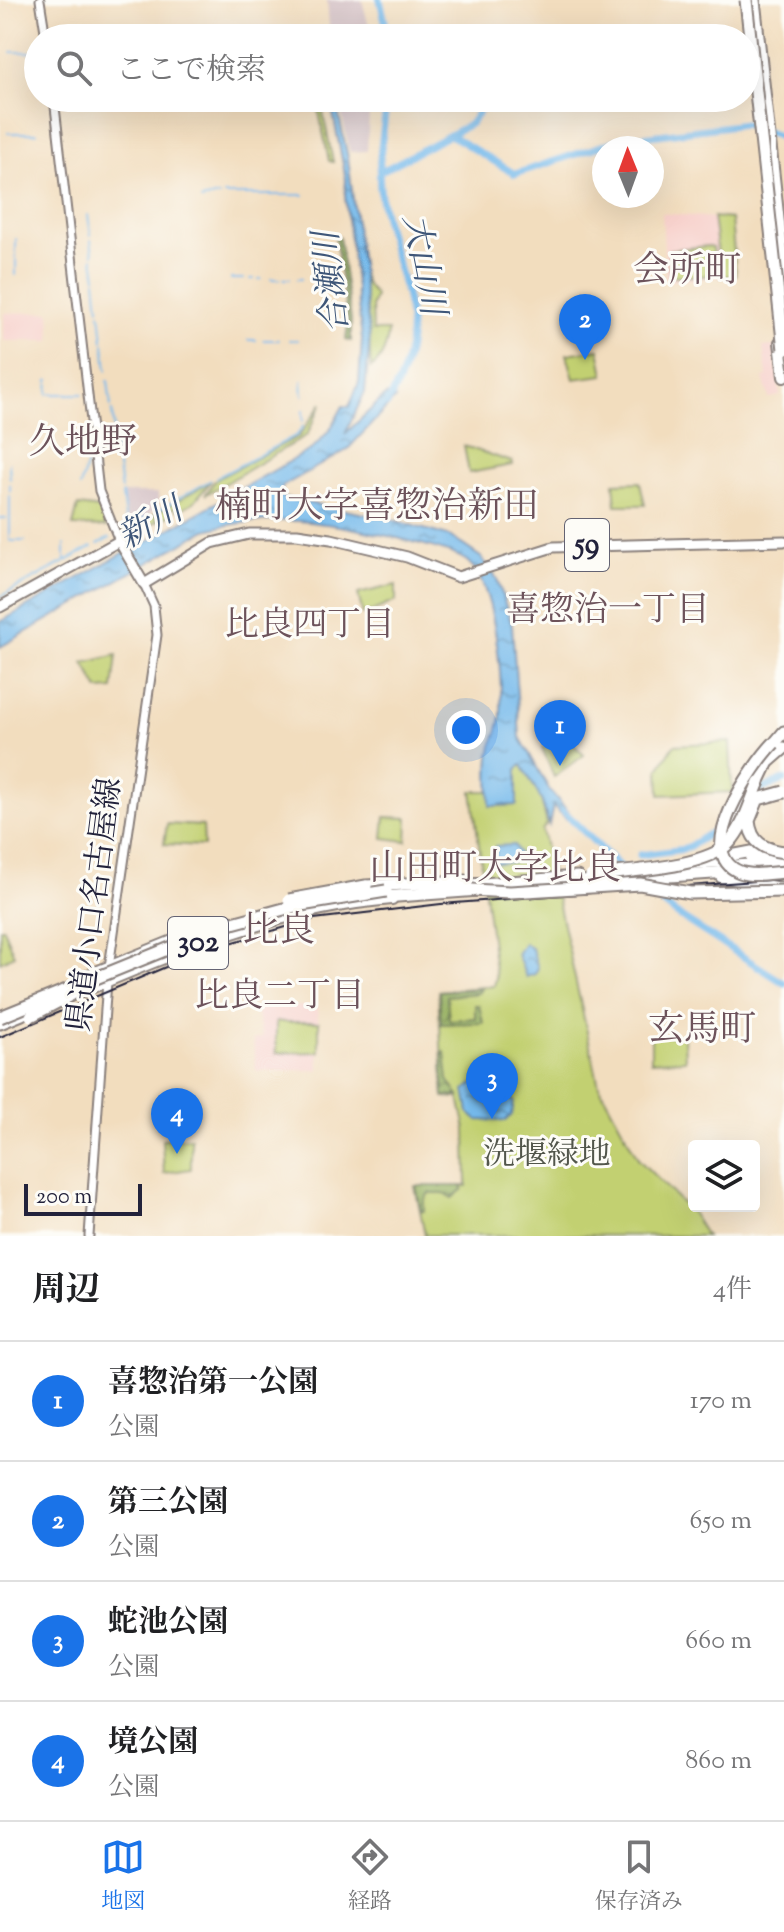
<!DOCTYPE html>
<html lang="ja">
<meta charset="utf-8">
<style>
body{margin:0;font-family:"Sorts Mill Goudy","Noto Serif JP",serif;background:#f6f6f6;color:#202124}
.controls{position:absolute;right:24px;bottom:24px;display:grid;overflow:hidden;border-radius:8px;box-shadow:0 8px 32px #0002}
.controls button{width:72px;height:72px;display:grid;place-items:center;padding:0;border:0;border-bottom:2px solid #e0e0e0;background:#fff;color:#202124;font:40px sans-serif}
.compass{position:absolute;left:592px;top:136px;width:72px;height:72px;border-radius:50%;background:#fff;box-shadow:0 8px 32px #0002;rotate:359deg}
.scale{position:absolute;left:24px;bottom:20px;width:118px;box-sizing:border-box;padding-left:8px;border:4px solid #22223b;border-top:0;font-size:22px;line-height:28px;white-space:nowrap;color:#22223b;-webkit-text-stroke:6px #fdfcf7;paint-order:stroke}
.you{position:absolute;left:466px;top:730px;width:28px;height:28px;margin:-20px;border:6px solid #fff;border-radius:50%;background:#1a73e8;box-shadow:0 0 0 12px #1a73e833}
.badge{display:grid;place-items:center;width:52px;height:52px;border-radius:50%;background:#1a73e8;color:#fff;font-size:26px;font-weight:700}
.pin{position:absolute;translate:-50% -66px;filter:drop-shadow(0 2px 4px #0008)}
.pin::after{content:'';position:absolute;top:42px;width:28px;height:24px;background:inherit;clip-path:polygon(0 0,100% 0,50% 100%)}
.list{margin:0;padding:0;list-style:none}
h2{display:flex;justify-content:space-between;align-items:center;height:104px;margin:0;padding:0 32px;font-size:34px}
h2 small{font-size:26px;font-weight:400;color:#757577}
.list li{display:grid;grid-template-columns:52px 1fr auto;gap:24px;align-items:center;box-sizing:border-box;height:120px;padding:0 32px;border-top:2px solid #e0e0e0}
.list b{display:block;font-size:30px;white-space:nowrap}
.list p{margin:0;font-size:26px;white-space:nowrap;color:#757577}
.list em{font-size:26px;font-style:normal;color:#757577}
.icon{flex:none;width:44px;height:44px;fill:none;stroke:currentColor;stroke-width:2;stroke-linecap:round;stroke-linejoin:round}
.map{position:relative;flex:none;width:784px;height:1236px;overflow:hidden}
.search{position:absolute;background:#fff;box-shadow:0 8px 32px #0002;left:24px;right:24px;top:24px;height:88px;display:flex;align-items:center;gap:20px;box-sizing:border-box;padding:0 28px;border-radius:44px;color:#757577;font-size:30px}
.sheet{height:584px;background:#fff}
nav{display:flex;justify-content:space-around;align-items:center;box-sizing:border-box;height:112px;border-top:2px solid #e0e0e0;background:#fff;font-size:22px;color:#757577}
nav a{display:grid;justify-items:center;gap:4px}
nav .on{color:#1a73e8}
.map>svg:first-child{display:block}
</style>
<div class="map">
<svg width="784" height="1236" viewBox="0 0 784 1236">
<defs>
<pattern id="forest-crowns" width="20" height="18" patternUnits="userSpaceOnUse" patternTransform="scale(2)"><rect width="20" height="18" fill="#99b263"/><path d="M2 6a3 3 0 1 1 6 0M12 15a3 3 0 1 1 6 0" fill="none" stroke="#7c9053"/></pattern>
<pattern id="water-ripples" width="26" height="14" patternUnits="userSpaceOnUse" patternTransform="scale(2)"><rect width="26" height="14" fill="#74b9eb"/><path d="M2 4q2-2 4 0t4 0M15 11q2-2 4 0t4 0" fill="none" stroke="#5f96c0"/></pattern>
</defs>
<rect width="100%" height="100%" fill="#fdfcf7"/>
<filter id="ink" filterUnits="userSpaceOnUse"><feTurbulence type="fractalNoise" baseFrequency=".0125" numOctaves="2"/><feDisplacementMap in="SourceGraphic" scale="16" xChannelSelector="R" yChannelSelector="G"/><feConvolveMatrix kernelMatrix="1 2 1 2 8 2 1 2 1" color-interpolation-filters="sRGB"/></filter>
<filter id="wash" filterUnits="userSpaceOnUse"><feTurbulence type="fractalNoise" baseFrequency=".006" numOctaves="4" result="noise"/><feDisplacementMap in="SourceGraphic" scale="32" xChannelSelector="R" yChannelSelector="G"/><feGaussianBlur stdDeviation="1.8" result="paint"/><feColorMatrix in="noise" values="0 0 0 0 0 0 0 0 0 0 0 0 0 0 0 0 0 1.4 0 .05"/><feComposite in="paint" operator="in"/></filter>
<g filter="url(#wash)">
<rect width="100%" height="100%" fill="#f2ddbe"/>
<path fill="#f7d0cb" d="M 662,213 L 713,218 L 719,277 L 666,281 Z
M 50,312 L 51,341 L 4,341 L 4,313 Z
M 774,346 L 780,396 L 769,398 L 763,378 L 767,377 L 763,347 Z
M 318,1006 L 319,1070 L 256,1071 L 253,1040 L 262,1037 L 255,1007 Z"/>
<path fill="#d2bec2" d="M 327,0 L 362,0 L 372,38 L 330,38 Z
M 338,98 L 370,98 L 367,151 L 350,152 Z
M 122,493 L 158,493 L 159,507 L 129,527 Z"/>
<path fill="#c2d071" stroke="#727956" stroke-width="2" d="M 316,98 L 320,98 L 333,162 L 329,161 Z
M 713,217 L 731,219 L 736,275 L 721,277 Z
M 709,246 L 713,247 L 715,266 L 706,276 L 670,276 L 669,250 Z
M 359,264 L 366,284 L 375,296 L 372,305 L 373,331 L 388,331 C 388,343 382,361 371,368 L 367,310 Z
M 599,349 L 604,375 L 574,379 L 567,354 Z
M 322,403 L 307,435 L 205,495 L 216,479 L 299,436 Z
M 464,446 L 512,462 L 512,465 L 469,473 Z
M 211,481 L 194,502 L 178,511 L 175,507 L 168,510 L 170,515 L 160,520 L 156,513 Z
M 640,482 L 645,505 L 616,505 L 614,483 Z
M 78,506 L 100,509 L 106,527 L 73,526 Z
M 155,514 L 158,521 L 123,535 L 120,530 L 127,531 Z
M 396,585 L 396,601 L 363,615 L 358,594 Z
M 117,655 L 113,689 L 99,690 L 84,663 Z
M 730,742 L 732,792 L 660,795 L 659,769 L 674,745 Z
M 573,744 L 584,755 L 554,777 L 542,747 Z
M 522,765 L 541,799 L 547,824 L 542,830 L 599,1086 L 639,1160 L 691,1212 L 706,1236 L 425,1235 L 415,1186 L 467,1186 L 466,1129 L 459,1098 L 444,1097 L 438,991 L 494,986 L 496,978 L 472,791 L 490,791 L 491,806 L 517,805 L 517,769 Z
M 385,817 L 408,818 L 407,841 L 383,838 Z
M 167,824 L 203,826 L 204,846 L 164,844 Z
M 0,928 L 3,928 L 14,955 L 0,962 Z
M 276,1022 L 319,1022 L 319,1052 L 276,1053 Z
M 651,1036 L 684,1036 L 685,1060 L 651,1061 Z
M 191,1138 L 191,1169 L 164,1173 L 162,1139 Z"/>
<path fill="url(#forest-crowns)" stroke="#5e6a4f" stroke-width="2" d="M 335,237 L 339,237 L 351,320 L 351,341 L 346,340 L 348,324 Z
M 481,989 L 478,993 L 447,996 L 449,1020 L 475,1018 L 475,1005 L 479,1005 L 483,1023 L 441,1024 L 439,991 Z
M 445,1052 L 448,1080 L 459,1096 L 444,1096 L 442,1053 Z
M 416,1186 L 462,1186 L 463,1189 L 452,1198 L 443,1193 L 429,1193 L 424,1201 L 424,1211 L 421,1211 Z"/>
<path fill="url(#water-ripples)" stroke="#4b6e93" stroke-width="2" d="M 330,98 L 335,98 L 348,158 L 370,338 L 365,392 L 345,434 L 386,395 L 395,399 L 347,450 L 283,486 L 280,493 L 284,498 L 390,519 L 451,537 L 482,558 L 497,579 L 512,625 L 520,737 L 550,791 L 571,815 L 567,819 L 553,806 L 549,825 L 541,799 L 522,765 L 517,769 L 517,805 L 490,806 C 490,787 487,764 492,746 C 496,735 501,726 501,712 C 502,676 496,585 467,561 C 452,550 394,537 374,533 C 316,520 263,514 206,530 L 0,647 L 0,622 L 134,547 L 133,542 L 136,546 L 146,542 L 312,449 L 330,430 L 343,406 L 349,407 L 359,382 L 362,339 L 345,196 L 346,180 Z
M 514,845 L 524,862 L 496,863 L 495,846 Z
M 524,943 L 532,949 L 538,968 L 535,974 L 526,977 L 517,954 Z
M 479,1080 L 495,1082 L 507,1090 L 505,1096 L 514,1101 L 512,1115 L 505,1121 L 477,1120 L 469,1113 L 465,1090 Z"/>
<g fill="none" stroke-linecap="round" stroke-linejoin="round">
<path stroke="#74b9eb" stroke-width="2" d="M 11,52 L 16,52
M 18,52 L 33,52
M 37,52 L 38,52
M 8,133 L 37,133
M 224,195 L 304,195
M 201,200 L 219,196
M 88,215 L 91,235
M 91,240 L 93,254
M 93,258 L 96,277
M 16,275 L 16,239
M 231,279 L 243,279
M 250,279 L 254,279
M 259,279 L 261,279
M 271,279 L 277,279
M 279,279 L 280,279
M 284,279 L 287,279
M 288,279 L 290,279
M 297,279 L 301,279
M 96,280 L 99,308
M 100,313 L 103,341
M 248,340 L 256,340
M 263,340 L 278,340
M 289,340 L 291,340
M 293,340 L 294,340
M 296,340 L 298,340
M 104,344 L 107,370
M 108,381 L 111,407
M 302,381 L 303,395
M 48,394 L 49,380
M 51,394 L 83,394
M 303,410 L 303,421
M 112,411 L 115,439
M 115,443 L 121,490
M 9,463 L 10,479
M 216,478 L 297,435 L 303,426
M 10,484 L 10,491
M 80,487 L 89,457
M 122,494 L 126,525
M 10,496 L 10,541
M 156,511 L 211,480
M 0,518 L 6,518
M 138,521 L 148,516
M 12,541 L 25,541
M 98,544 L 110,538
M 65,545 L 65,560
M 0,597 L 92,547"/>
<path stroke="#74b9eb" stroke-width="7" d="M 380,0 L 389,38
M 387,98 C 384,130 376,165 381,197 C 393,280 437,320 387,404
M 452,136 L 515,174 L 619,140 L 744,124 L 784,138
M 380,172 L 470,124 L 485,103
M 753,793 L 784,780
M 563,811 L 625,872
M 640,855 L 685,849 L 723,825
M 641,886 L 676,914 L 784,983"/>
</g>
</g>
<g filter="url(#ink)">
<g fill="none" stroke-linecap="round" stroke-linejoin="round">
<defs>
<path id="secondary" d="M 40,0 L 46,38
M 54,98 L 99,491 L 119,541
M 89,1236 L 107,981 L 157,635 L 154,606 L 144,584"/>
<path id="primary" d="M 0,607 L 119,541 L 144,584 L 212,543 L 249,534 L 297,534 L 331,539 L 407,557 L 458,577 L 553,547 L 784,541"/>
<path id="trunk" d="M 780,342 L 784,377
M 723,857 L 770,848
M 751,860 L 784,857
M 691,864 L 731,861
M 721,877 L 780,888
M 79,979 L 227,919
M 79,993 C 181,950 280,908 392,899"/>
<path id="motorway" d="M 754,0 L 784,273
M 769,750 L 784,732
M 759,781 L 768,762 L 784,748
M 736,826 L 756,771
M 734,866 L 784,863
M 568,883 L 742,871
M 470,885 L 577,877
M 366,886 L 465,881
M 384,897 L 479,890
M 0,1023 L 22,1014"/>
</defs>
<use href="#secondary" stroke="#8a807c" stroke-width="11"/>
<use href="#primary" stroke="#8a807c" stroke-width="13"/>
<use href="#trunk" stroke="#8a807c" stroke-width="14"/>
<use href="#motorway" stroke="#8a807c" stroke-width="15"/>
<use href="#secondary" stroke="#fff" stroke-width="7"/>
<use href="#primary" stroke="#fff" stroke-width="9"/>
<use href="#trunk" stroke="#fff" stroke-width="10"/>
<use href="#motorway" stroke="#fff" stroke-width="11"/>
<path stroke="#22223b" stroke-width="2" d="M 0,1037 L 206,950 L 314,919 L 441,904 L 784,879"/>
<defs>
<path id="motorway-bridge" d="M 746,0 L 784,350
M 774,743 C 753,765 691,853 740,872 C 753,877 770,873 784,872
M 784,792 L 758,799 L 749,821 C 751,842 764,850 784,852
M 591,876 C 625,871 706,868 729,843 C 744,827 750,802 759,782
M 472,890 L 510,892 L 640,884 L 690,893 L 784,891
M 289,900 L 366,886
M 31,1016 L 84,988
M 0,1017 L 229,924 L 295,906 L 386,891"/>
</defs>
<use href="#motorway-bridge" stroke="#8a807c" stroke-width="15" stroke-linecap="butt"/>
<use href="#motorway-bridge" stroke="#fff" stroke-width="11"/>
</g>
</g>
<g text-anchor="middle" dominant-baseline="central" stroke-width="6" stroke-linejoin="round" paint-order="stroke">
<g fill="#fdfcf7" stroke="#646373" stroke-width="2">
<rect x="565" y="519" width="44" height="52" rx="6"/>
<rect x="168" y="917" width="60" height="52" rx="6"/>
</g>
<g font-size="30" font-weight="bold" fill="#22223b">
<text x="587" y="545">59</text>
<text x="198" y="943">302</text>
</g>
<g font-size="32" fill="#22223b" stroke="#fdfcf7">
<text transform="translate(96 905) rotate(-83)">県道小口名古屋線</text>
</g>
<g font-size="32" fill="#52564b" stroke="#fdfcf7">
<text x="547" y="1156">洗堰緑地</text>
</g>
<g font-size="34" font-style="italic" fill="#3f5779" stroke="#fdfcf7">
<text transform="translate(422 265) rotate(79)">大山川</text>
<text transform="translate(333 282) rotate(-96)">合瀬川</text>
<text transform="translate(151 525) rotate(-29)">新川</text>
</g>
<g font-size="34" fill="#6d535b" stroke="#fdfcf7">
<text x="608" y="611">喜惣治一丁目</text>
<text x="310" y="626">比良四丁目</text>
<text x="280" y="997">比良二丁目</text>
</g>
<g font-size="36" fill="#6d535b" stroke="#fdfcf7">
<text x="687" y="272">会所町</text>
<text x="83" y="444">久地野</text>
<text x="377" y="508">楠町大字喜惣治新田</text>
<text x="495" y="870">山田町大字比良</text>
<text x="279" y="932">比良</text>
<text x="702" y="1031">玄馬町</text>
</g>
</g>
</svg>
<div class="controls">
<button><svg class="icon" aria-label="layers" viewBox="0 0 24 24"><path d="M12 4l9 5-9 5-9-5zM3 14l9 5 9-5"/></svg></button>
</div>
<svg class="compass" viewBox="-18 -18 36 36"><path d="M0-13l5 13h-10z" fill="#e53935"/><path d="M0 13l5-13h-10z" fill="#757577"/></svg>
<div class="scale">200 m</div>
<div class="you"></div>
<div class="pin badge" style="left:560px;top:766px">1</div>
<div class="pin badge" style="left:585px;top:360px">2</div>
<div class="pin badge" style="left:492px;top:1119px">3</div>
<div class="pin badge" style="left:177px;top:1154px">4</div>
<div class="search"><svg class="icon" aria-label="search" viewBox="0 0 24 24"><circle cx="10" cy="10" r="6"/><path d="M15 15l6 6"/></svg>ここで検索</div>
</div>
<section class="sheet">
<h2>周辺<small>4件</small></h2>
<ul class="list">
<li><span class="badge">1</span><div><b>喜惣治第一公園</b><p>公園</p></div><em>170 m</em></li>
<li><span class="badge">2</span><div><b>第三公園</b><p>公園</p></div><em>650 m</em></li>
<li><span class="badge">3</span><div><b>蛇池公園</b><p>公園</p></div><em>660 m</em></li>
<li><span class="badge">4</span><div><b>境公園</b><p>公園</p></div><em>860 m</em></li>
</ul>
</section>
<nav>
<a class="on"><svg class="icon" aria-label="map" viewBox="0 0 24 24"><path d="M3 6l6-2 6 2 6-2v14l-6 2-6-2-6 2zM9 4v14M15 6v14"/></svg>地図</a>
<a><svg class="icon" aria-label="directions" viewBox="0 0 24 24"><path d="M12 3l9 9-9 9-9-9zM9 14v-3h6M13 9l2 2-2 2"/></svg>経路</a>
<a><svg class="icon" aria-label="saved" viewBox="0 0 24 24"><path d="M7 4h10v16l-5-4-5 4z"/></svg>保存済み</a>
</nav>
